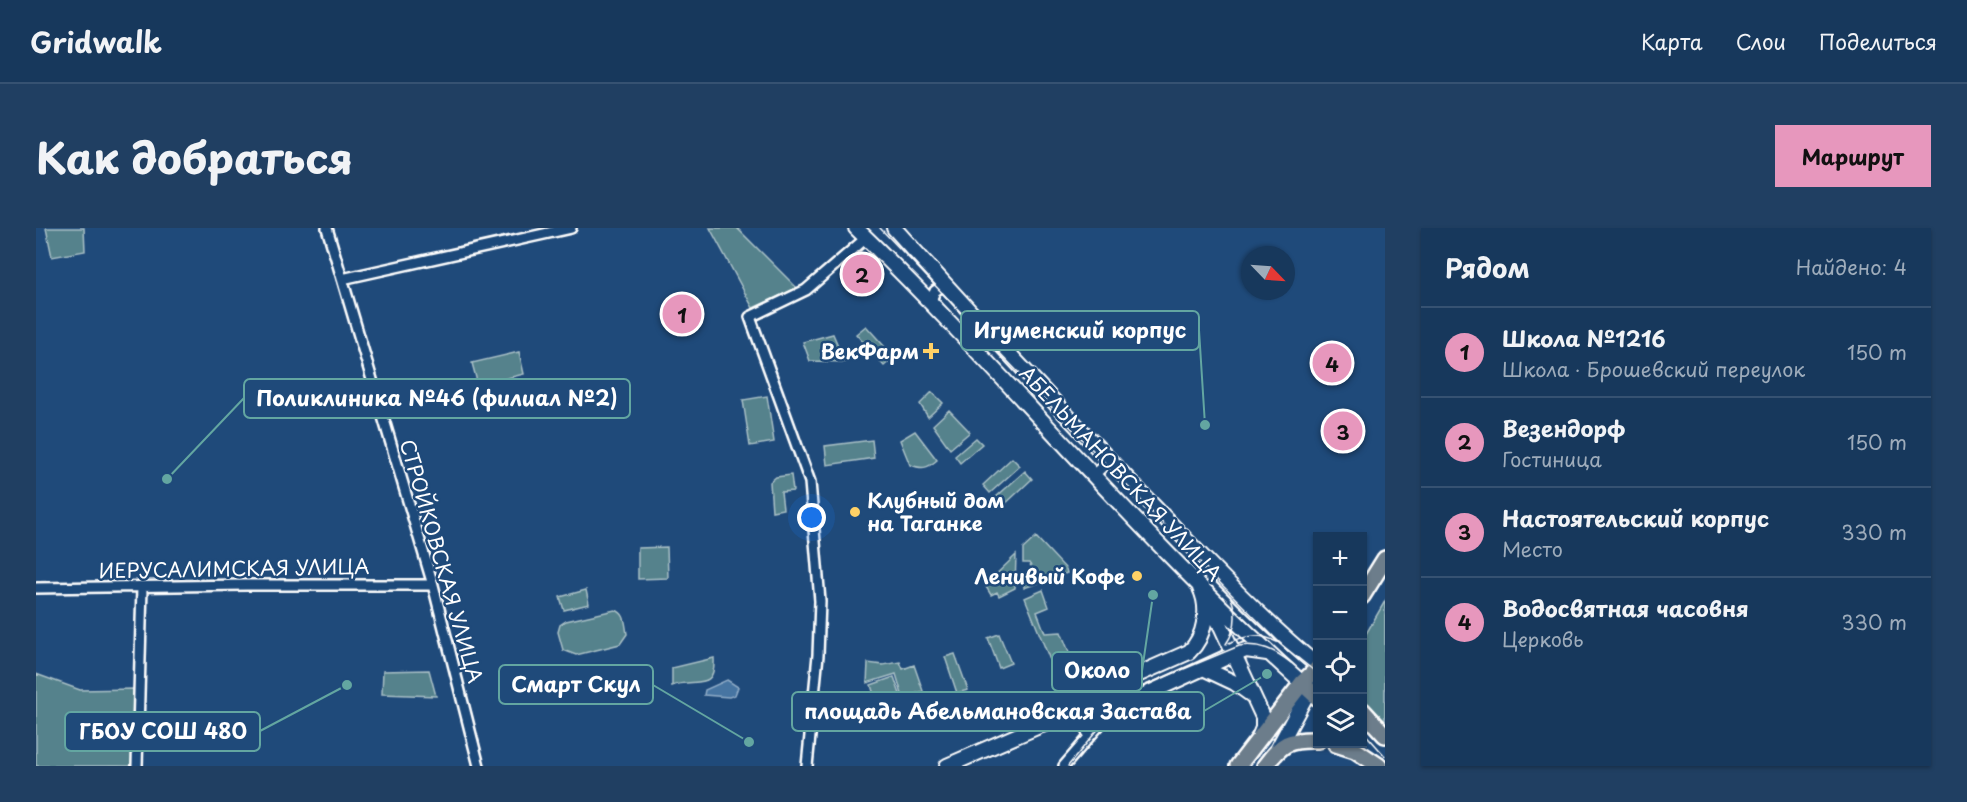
<!DOCTYPE html>
<html lang="ru">
<meta charset="utf-8">
<style>
body{margin:0;font-family:"Playpen Sans",sans-serif;background:#203f62;color:#f1f3f6}
.controls{position:absolute;right:18px;bottom:18px;display:grid;overflow:hidden;border-radius:0px;box-shadow:0 2px 4px #0004}
.controls button{width:54px;height:54px;display:grid;place-items:center;padding:0;border:0;border-bottom:2px solid #365272;background:#17385c;color:#f1f3f6;font:30px sans-serif}
.compass{position:absolute;left:1205px;top:18px;width:54px;height:54px;border-radius:50%;background:#17385c;box-shadow:0 2px 4px #0004;rotate:115deg}
.you{position:absolute;left:776px;top:290px;width:21px;height:21px;margin:-15px;border:4px solid #fff;border-radius:50%;background:#1a73e8;box-shadow:0 0 0 9px #1a73e833}
.badge{display:grid;place-items:center;width:39px;height:39px;border-radius:50%;background:#e797bd;color:#111;font-size:20px;font-weight:700}
.pin{position:absolute;translate:-50% -50%;border:3px solid #fff;box-shadow:0 2px 6px #0006}
.list{margin:0;padding:0;list-style:none}
h2{display:flex;justify-content:space-between;align-items:center;height:78px;margin:0;padding:0 24px;font-size:26px}
h2 small{font-size:20px;font-weight:400;color:#9eacbb}
.list li{display:grid;grid-template-columns:39px 1fr auto;gap:18px;align-items:center;box-sizing:border-box;height:90px;padding:0 24px;border-top:2px solid #365272}
.list b{display:block;font-size:22px;white-space:nowrap}
.list p{margin:0;font-size:20px;white-space:nowrap;color:#9eacbb}
.list em{font-size:20px;font-style:normal;color:#9eacbb}
.icon{flex:none;width:33px;height:33px;fill:none;stroke:currentColor;stroke-width:2;stroke-linecap:round;stroke-linejoin:round}
.map{position:relative;flex:none;width:1349px;height:538px;overflow:hidden;border-radius:0px}
header{display:flex;align-items:center;gap:36px;box-sizing:border-box;height:84px;padding:0 30px;background:#17385c;border-bottom:2px solid #365272}
header strong{font-size:28px}
nav{display:flex;gap:33px;margin-inline-start:auto;font-size:21px}
.intro{display:flex;align-items:center;justify-content:space-between;box-sizing:border-box;height:144px;padding:0 36px}
h1{margin:0;font-size:42px}
.button{padding:15px 27px;border-radius:0px;background:#e797bd;color:#111;font-size:21px;font-weight:700}
main{display:flex;gap:36px;padding:0 36px}
aside{flex:1;background:#17385c;border-radius:0px;box-shadow:0 2px 4px #0004}
.map>svg:first-child{display:block}
</style>
<header>
<strong>Gridwalk</strong>
<nav><a>Карта</a><a>Слои</a><a>Поделиться</a></nav>
</header>
<div class="intro"><h1>Как добраться</h1><a class="button">Маршрут</a></div>
<main>
<div class="map">
<svg width="1349" height="538" viewBox="0 0 1349 538">
<rect width="100%" height="100%" fill="#1f4a7a"/>
<filter id="ink" filterUnits="userSpaceOnUse"><feTurbulence type="fractalNoise" baseFrequency=".0167" numOctaves="2"/><feDisplacementMap in="SourceGraphic" scale="12" xChannelSelector="R" yChannelSelector="G"/><feConvolveMatrix kernelMatrix="1 2 1 2 8 2 1 2 1" color-interpolation-filters="sRGB"/></filter>
<g filter="url(#ink)">
<path fill="#54828c" stroke="#aac0c6" stroke-width="1.5" d="M 10,0 L 48,0 L 49,23 L 16,29 Z
M 674,0 L 701,0 L 761,60 L 717,80 Z
M 830,98 L 858,129 L 848,138 L 820,106 Z
M 797,106 L 809,134 L 774,133 L 767,114 Z
M 483,124 L 488,146 L 442,157 L 436,135 Z
M 896,164 L 907,175 L 892,189 L 884,176 Z
M 731,168 L 738,214 L 714,218 L 707,172 Z
M 913,182 L 934,204 L 914,221 L 897,197 Z
M 879,203 L 901,232 C 891,241 886,241 874,237 L 864,212 Z
M 940,210 L 946,216 L 924,235 L 919,228 Z
M 836,212 L 838,230 L 791,237 L 789,218 Z
M 976,230 L 984,238 L 954,265 L 947,257 Z
M 989,243 L 996,251 L 967,278 L 959,270 Z
M 755,247 L 757,263 L 745,264 L 747,281 L 736,283 L 734,254 L 740,249 Z
M 1000,309 L 1030,341 L 1031,345 L 988,360 L 988,349 L 994,348 L 997,341 L 993,335 L 987,335 L 987,321 Z
M 631,319 L 632,350 L 602,351 L 602,320 Z
M 980,327 L 979,360 L 963,368 L 961,364 L 955,367 L 949,357 Z
M 550,362 L 553,376 L 528,382 L 524,369 Z
M 1007,362 L 1013,379 L 1001,384 L 1009,405 L 1025,404 L 1037,434 L 1018,442 L 989,370 Z
M 1349,373 L 1349,497 L 1326,473 L 1327,411 Z
M 579,382 C 590,385 589,396 591,406 L 584,416 L 540,427 L 527,422 L 522,404 L 524,397 L 530,393 Z
M 963,406 L 975,435 L 963,440 L 952,410 Z
M 919,426 L 932,462 L 921,465 L 909,429 Z
M 678,430 C 680,465 658,449 636,458 L 636,440 Z
M 864,434 L 867,441 L 878,437 L 887,463 L 876,467 L 878,474 L 841,488 L 839,483 L 868,473 L 860,446 L 831,455 L 832,435 L 847,437 Z
M 393,442 L 400,468 L 346,466 L 347,443 Z
M 0,446 L 44,462 L 98,461 L 98,538 L 0,538 Z
M 858,449 L 866,472 L 842,480 L 835,457 Z"/>
<path fill="#4674a2" stroke="#90acc7" stroke-width="1.5" d="M 691,452 L 702,459 L 699,467 L 693,469 L 668,467 L 669,462 Z"/>
<g fill="none" stroke-linecap="round" stroke-linejoin="round">
<defs>
<path id="street" d="M 291,0 L 397,357 L 443,538
M 306,51 L 535,0
M 898,77 L 896,70 L 899,63 L 905,59 L 913,61
M 1057,248 L 1074,232
M 0,360 L 210,357 L 397,357
M 1051,504 L 1066,476 L 1080,458
M 101,538 L 106,359
M 771,538 L 782,427 L 784,373 L 774,254 L 714,89 L 770,62 L 830,10
M 1028,538 L 1073,486 L 1092,475"/>
<path id="secondary" d="M 820,0 C 973,148 1107,313 1266,455
M 858,0 C 939,90 1022,179 1106,266 C 1163,325 1219,386 1282,438
M 1171,373 L 1185,398 L 1227,489 L 1227,500 L 1224,507
M 1167,440 L 1199,455 L 1217,468
M 1022,486 L 1042,473 L 1153,424 C 1169,409 1174,380 1164,360
M 1242,520 L 1278,453
M 911,538 L 1003,498 L 1066,476 L 1102,470 L 1198,426 L 1210,422 L 1231,425"/>
<path id="primary" d="M 1326,368 L 1349,331
M 1266,455 L 1282,470
M 1326,482 L 1349,507
M 1300,516 L 1319,522 L 1343,538
M 1202,538 L 1266,455 L 1282,440
M 1229,538 C 1246,515 1252,511 1282,512"/>
</defs>
<use href="#street" stroke="#fff" stroke-width="14"/>
<use href="#secondary" stroke="#fff" stroke-width="18"/>
<use href="#primary" stroke="#fff" stroke-width="20"/>
<use href="#street" stroke="#1f4a7a" stroke-width="9"/>
<use href="#secondary" stroke="#1f4a7a" stroke-width="14"/>
<use href="#primary" stroke="#6c7d8b" stroke-width="15"/>
<path stroke="#fff" stroke-width="1.5" d="M 844,0 L 1185,356 L 1246,417 L 1282,446
M 1193,415 C 1209,407 1224,405 1241,414
M 1190,416 C 1201,400 1202,385 1194,368
M 1326,502 L 1349,528
M 1032,538 L 1091,466 L 1107,458 L 1203,418 C 1224,415 1239,422 1255,435"/>
</g>
</g>
<g fill="#ffd166" stroke="#1f4a7a" stroke-width="2">
<path d="M892 114h6v6h6v6h-6v6h-6v-6h-6v-6h6z"/>
<circle cx="819" cy="284" r="6"/>
<circle cx="1101" cy="348" r="6"/>
</g>
<g text-anchor="middle" dominant-baseline="central" stroke-width="5" stroke-linejoin="round" paint-order="stroke">
<g font-size="20" font-weight="bold" fill="#fff" stroke="#1f4a7a" text-anchor="end">
<text x="883" y="123">ВекФарм</text>
<text x="831" y="272" text-anchor="start">Клубный дом<tspan x="831" dy="23">на Таганке</tspan></text>
<text x="1089" y="348">Ленивый Кофе</text>
</g>
<g font-size="20" fill="#fff" stroke="#1f4a7a">
<text transform="translate(1085 245) rotate(47)">АБЕЛЬМАНОВСКАЯ УЛИЦА</text>
<text transform="translate(406 333) rotate(74)">СТРОЙКОВСКАЯ УЛИЦА</text>
<text transform="translate(198 340) rotate(-1)">ИЕРУСАЛИМСКАЯ УЛИЦА</text>
</g>
</g>
<path fill="none" stroke="#63a6a1" stroke-width="2" d="M1169 197L1163 102M131 251L208 170M1117 367L1106 443M713 514L617 457M1231 446L1168 483M311 457L224 503"/>
<g fill="#63a6a1" stroke="#1f4a7a" stroke-width="2">
<circle cx="1169" cy="197" r="6"/>
<circle cx="131" cy="251" r="6"/>
<circle cx="1117" cy="367" r="6"/>
<circle cx="713" cy="514" r="6"/>
<circle cx="1231" cy="446" r="6"/>
<circle cx="311" cy="457" r="6"/>
</g>
<g fill="#1f4a7a" stroke="#63a6a1" stroke-width="2">
<rect x="925" y="83" width="238" height="39" rx="6"/>
<rect x="208" y="151" width="386" height="39" rx="6"/>
<rect x="1016" y="424" width="90" height="39" rx="6"/>
<rect x="463" y="437" width="154" height="39" rx="6"/>
<rect x="756" y="464" width="412" height="39" rx="6"/>
<rect x="29" y="484" width="195" height="39" rx="6"/>
</g>
<g font-size="21" text-anchor="middle" font-weight="bold" fill="#fff">
<text x="1044" y="110">Игуменский корпус</text>
<text x="401" y="178">Поликлиника №46 (филиал №2)</text>
<text x="1061" y="450">Около</text>
<text x="540" y="464">Смарт Скул</text>
<text x="962" y="491">площадь Абельмановская Застава</text>
<text x="127" y="511">ГБОУ СОШ 480</text>
</g>
</svg>
<div class="controls">
<button>+</button>
<button>−</button>
<button><svg class="icon" aria-label="locate" viewBox="0 0 24 24"><circle cx="12" cy="12" r="6"/><path d="M12 2v4M12 18v4M2 12h4M18 12h4"/></svg></button>
<button><svg class="icon" aria-label="layers" viewBox="0 0 24 24"><path d="M12 4l9 5-9 5-9-5zM3 14l9 5 9-5"/></svg></button>
</div>
<svg class="compass" viewBox="-18 -18 36 36"><path d="M0-13l5 13h-10z" fill="#e53935"/><path d="M0 13l5-13h-10z" fill="#9eacbb"/></svg>
<div class="you"></div>
<div class="pin badge" style="left:646px;top:86px">1</div>
<div class="pin badge" style="left:826px;top:46px">2</div>
<div class="pin badge" style="left:1307px;top:203px">3</div>
<div class="pin badge" style="left:1296px;top:135px">4</div>
</div>
<aside>
<h2>Рядом<small>Найдено: 4</small></h2>
<ul class="list">
<li><span class="badge">1</span><div><b>Школа №1216</b><p>Школа · Брошевский переулок</p></div><em>150 m</em></li>
<li><span class="badge">2</span><div><b>Везендорф</b><p>Гостиница</p></div><em>150 m</em></li>
<li><span class="badge">3</span><div><b>Настоятельский корпус</b><p>Место</p></div><em>330 m</em></li>
<li><span class="badge">4</span><div><b>Водосвятная часовня</b><p>Церковь</p></div><em>330 m</em></li>
</ul>
</aside>
</main>
